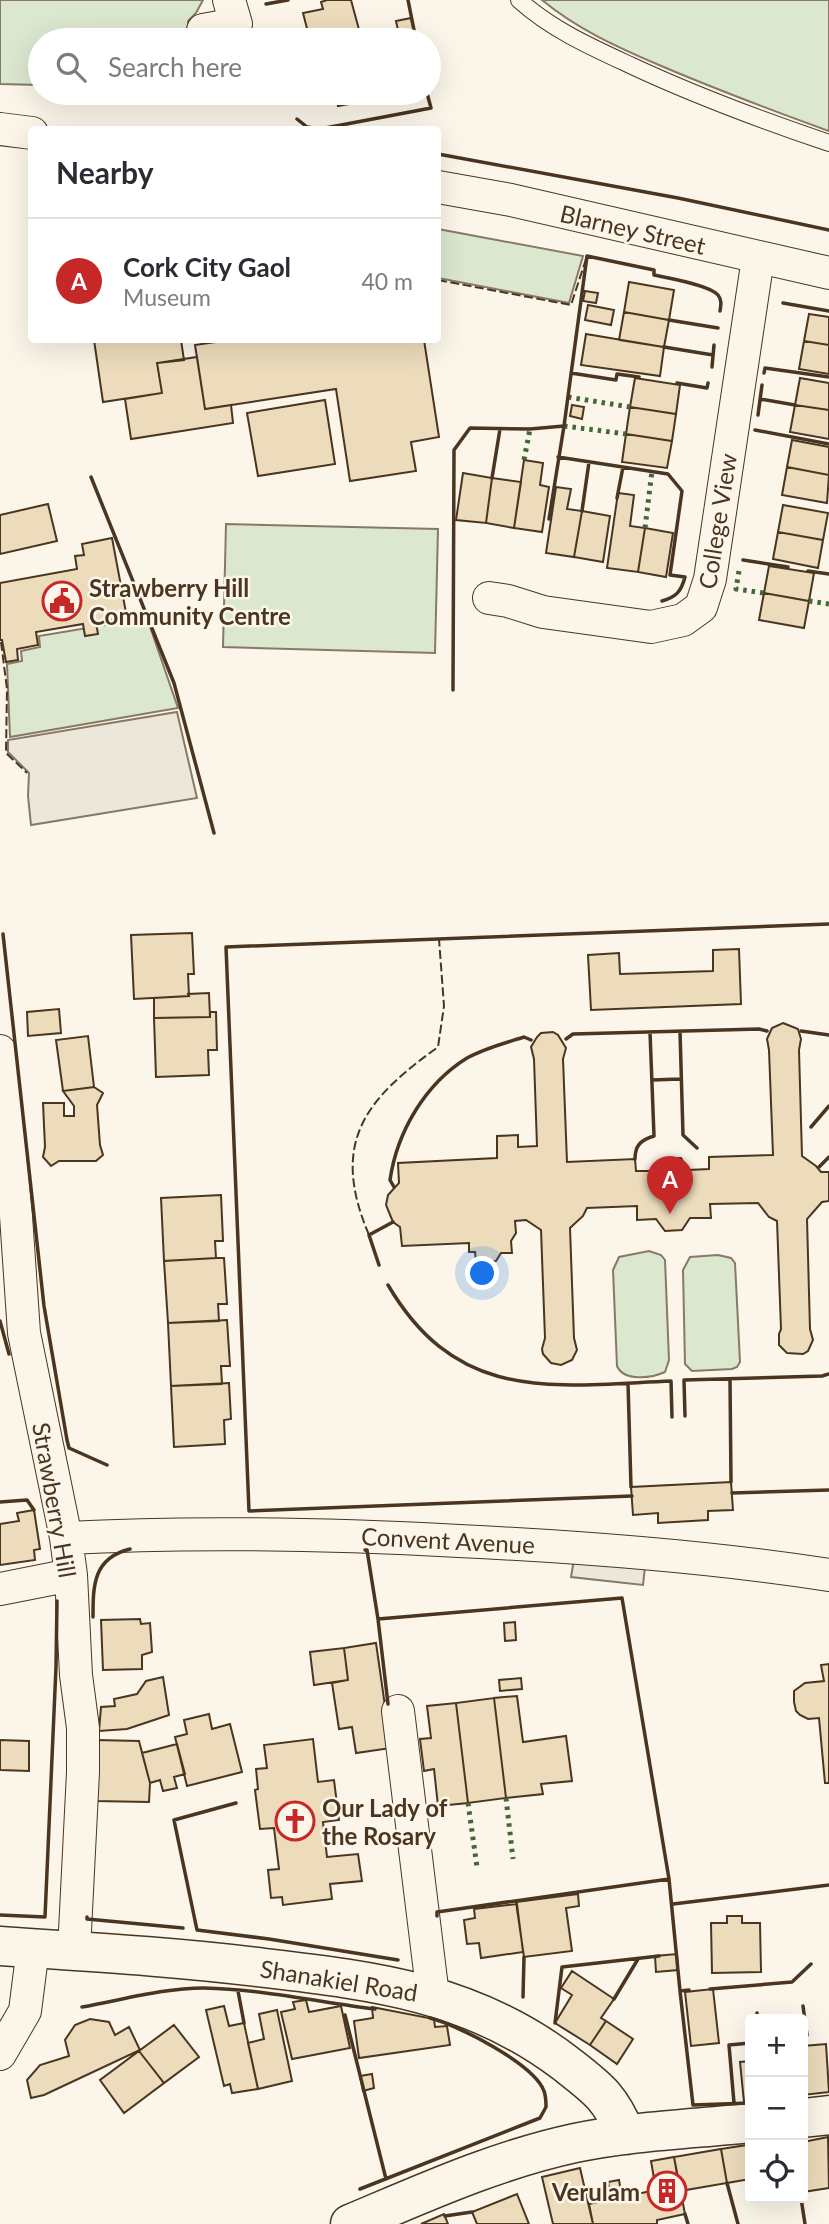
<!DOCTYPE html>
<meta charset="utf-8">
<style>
body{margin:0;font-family:Lato,sans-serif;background:#f7f7f7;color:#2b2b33}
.controls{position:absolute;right:21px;bottom:21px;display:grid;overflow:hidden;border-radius:7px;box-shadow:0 7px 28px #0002}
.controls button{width:63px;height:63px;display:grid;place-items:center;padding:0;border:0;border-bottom:2px solid #e1e1e2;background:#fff;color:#2b2b33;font:35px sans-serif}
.you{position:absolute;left:483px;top:1274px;width:24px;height:24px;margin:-18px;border:5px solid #fff;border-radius:50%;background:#1a73e8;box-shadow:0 0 0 10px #1a73e833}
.badge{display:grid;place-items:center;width:46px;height:46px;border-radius:50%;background:#c62828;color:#fff;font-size:23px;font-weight:700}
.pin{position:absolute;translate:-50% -58px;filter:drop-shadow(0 2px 4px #0008)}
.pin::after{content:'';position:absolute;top:37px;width:24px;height:21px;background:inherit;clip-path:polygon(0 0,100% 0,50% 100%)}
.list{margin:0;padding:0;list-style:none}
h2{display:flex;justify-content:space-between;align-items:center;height:91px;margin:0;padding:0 28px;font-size:30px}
h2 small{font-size:23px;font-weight:400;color:#7c7c81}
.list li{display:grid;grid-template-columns:46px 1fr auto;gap:21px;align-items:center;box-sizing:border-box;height:126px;padding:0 28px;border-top:2px solid #e1e1e2}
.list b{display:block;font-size:26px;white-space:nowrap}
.list p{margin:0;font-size:23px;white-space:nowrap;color:#7c7c81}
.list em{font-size:23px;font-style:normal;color:#7c7c81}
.icon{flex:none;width:38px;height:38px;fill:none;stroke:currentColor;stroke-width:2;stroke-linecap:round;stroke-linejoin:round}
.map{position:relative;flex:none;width:829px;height:2224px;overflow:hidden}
.search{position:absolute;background:#fff;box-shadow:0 7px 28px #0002;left:28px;top:28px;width:413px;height:77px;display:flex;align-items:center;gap:18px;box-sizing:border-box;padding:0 24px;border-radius:38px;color:#7c7c81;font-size:26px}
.panel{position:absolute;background:#fff;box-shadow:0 7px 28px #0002;left:28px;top:126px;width:413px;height:217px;border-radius:7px}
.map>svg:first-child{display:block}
</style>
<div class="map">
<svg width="829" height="2224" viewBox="0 0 829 2224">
<rect width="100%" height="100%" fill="#fbf6e9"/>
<path fill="#dce7d0" stroke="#887966" stroke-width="2" d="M 0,0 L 203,0 L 196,13 L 188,21 L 193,40 L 40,40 L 40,85 L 0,84 Z
M 542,0 L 829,0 L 829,131 C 771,110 715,89 659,65 C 617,47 577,29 542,0 Z
M 438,229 L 583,256 L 569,303 L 438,278 Z
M 226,524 L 438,529 L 435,653 L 223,647 Z
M 147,618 L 178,708 L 10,737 L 7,664 L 22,661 L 21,651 L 40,647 L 39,636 Z
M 649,1251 L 661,1255 L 665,1260 L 669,1360 L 665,1372 C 652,1378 624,1382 617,1366 L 613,1270 L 619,1257 Z
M 718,1255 L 731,1258 L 735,1263 L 740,1362 L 737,1367 L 732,1369 L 692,1371 L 685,1364 L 683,1270 L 690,1257 Z"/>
<path fill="#ede7d9" stroke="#887966" stroke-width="2" d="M 177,712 L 197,798 L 31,825 L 28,796 L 29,773 L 8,752 L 8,740 Z
M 574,1559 L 645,1567 L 643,1585 L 571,1577 Z"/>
<path fill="#ecdcbc" stroke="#4a3520" stroke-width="2" d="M 327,0 L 351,0 L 361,37 L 348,40 L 310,40 L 303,13 L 323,9 L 321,2 Z
M 411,18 L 414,31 L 399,35 L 396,21 Z
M 335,93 L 374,93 L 375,99 L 338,106 Z
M 629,282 L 674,290 L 669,320 L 624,312 Z
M 585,291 L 598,293 L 596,303 L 583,301 Z
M 588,305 L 614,310 L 611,325 L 585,320 Z
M 624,312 L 669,320 L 664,347 L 619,340 Z
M 809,314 L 829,317 L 829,345 L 804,341 Z
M 586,334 L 664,347 L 660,376 L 581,365 Z
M 94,340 L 181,340 L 184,360 L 157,363 L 162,393 L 103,402 Z
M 229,340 L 424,340 L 439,437 L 411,442 L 416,471 L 350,481 L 336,389 L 205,409 L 195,345 Z
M 804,341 L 829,345 L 829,374 L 799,369 Z
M 197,357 L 205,409 L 231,405 L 233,423 L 131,439 L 125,399 L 162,393 L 157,363 Z
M 635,378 L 680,385 L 676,414 L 630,407 Z
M 800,378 L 829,383 L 829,410 L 795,405 Z
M 325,400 L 335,464 L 258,476 L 247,413 Z
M 572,405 L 584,407 L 582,419 L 570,416 Z
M 795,405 L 829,410 L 829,439 L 790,432 Z
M 630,407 L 676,414 L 672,441 L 626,434 Z
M 626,434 L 672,441 L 667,468 L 622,462 Z
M 792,440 L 829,447 L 829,475 L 787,467 Z
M 524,460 L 543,463 L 540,485 L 549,487 L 542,532 L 514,528 Z
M 787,467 L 829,475 L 827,503 L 782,495 Z
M 463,473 L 492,478 L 486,523 L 456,520 Z
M 492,478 L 521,482 L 514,528 L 486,523 Z
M 556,487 L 571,489 L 567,509 L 582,511 L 574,557 L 546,553 Z
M 618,493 L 634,495 L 630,526 L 645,528 L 638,572 L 607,568 Z
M 48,504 L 57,541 L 0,554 L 0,515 Z
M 783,505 L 828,513 L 823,540 L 778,532 Z
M 582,511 L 610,516 L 603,562 L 574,557 Z
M 645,528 L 673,533 L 666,577 L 638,572 Z
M 778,532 L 823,540 L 818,568 L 773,559 Z
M 112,538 L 127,618 L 96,623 L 98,634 L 85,636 L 83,624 L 36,632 L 38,645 L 17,649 L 18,660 L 6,662 L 2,640 L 0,640 L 0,583 L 77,569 L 75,556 L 84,555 L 82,544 Z
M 769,566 L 814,573 L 809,601 L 764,593 Z
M 764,593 L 809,601 L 804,628 L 759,620 Z
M 192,933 L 194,974 L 188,974 L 189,996 L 134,999 L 131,935 Z
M 739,949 L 741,1004 L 591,1010 L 588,955 L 619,953 L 620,974 L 713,971 L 713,950 Z
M 209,993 L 210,1017 L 154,1018 L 154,998 L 189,996 L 188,994 Z
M 59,1009 L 61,1033 L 28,1036 L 27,1012 Z
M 210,1012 L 216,1012 L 217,1050 L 208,1050 L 209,1075 L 156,1077 L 154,1018 L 210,1017 Z
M 783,1023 L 798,1029 L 801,1039 L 799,1050 L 802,1156 L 816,1166 L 821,1172 L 829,1172 L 829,1201 L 822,1202 L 807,1219 L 810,1329 L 813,1340 L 808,1351 L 803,1354 L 787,1353 L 779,1345 L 779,1334 L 781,1329 L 777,1221 L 769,1217 L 758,1203 L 710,1204 L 711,1218 L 690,1218 L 682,1230 L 665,1231 L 656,1219 L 637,1220 L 637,1206 L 587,1208 L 583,1216 L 570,1228 L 574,1338 L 577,1350 L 572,1360 L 561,1365 L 551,1363 L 543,1354 L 542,1349 L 545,1338 L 541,1230 L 526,1220 L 515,1221 L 516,1233 L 511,1241 L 512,1253 L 501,1253 L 496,1261 L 476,1262 L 475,1252 L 469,1252 L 469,1243 L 402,1246 L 400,1227 L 393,1222 L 386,1205 L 388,1195 L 399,1183 L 398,1163 L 497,1158 L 497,1136 L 518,1135 L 518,1147 L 537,1146 L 534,1059 L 531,1047 L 537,1037 L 541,1033 L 553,1032 L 558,1035 L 566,1048 L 563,1059 L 567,1162 L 635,1159 L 636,1171 L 654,1171 L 663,1159 L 681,1158 L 688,1170 L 709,1169 L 709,1157 L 773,1155 L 769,1050 L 767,1039 L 772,1028 Z
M 88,1036 L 94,1087 L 63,1091 L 56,1040 Z
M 94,1087 L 103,1093 L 97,1105 L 100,1145 L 103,1155 L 96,1161 L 59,1161 L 51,1166 L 43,1157 L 45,1147 L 43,1103 L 64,1103 L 64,1116 L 74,1116 L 74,1106 L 63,1091 Z
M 221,1195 L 223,1241 L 215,1241 L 216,1258 L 164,1261 L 161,1198 Z
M 216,1258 L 224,1258 L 227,1304 L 218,1304 L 219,1321 L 168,1323 L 164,1261 Z
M 227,1320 L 230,1366 L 221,1366 L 222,1384 L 171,1386 L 168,1323 Z
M 229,1383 L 231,1419 L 224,1420 L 225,1444 L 174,1447 L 171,1386 Z
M 731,1482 L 733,1510 L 708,1511 L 708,1520 L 658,1523 L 658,1513 L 633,1515 L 631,1487 Z
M 34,1510 L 40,1549 L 34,1550 L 35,1560 L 0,1565 L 0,1524 L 19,1521 L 17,1513 Z
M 140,1619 L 141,1624 L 150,1623 L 152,1652 L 142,1655 L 142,1669 L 103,1670 L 101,1620 Z
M 515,1622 L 516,1640 L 505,1641 L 504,1623 Z
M 376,1643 L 391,1748 L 356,1753 L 352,1727 L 339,1729 L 332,1683 L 348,1680 L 344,1648 Z
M 344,1648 L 348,1680 L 314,1685 L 310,1652 Z
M 829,1664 L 829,1783 L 825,1783 L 819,1718 L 808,1719 L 800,1715 L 796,1711 L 794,1702 L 794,1691 L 805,1683 L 824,1681 L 821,1665 Z
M 163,1677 L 169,1715 L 127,1729 L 99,1731 L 101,1707 L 115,1706 L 114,1699 L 137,1694 L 146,1681 Z
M 521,1678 L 522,1689 L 500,1691 L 499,1680 Z
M 517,1696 L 523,1742 L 566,1736 L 572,1781 L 541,1784 L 543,1794 L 506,1798 L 494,1698 Z
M 494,1698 L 506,1798 L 468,1803 L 456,1703 Z
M 456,1703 L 468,1803 L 438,1806 L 434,1769 L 424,1771 L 420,1739 L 431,1738 L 427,1706 Z
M 209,1714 L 212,1729 L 230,1724 L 242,1772 L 187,1786 L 175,1737 L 187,1734 L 184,1720 Z
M 313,1739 L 318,1782 L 334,1780 L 339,1820 L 323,1822 L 327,1857 L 358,1854 L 362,1881 L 330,1884 L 332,1899 L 283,1905 L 282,1897 L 271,1898 L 268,1870 L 279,1869 L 274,1828 L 260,1829 L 255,1790 L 258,1789 L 256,1769 L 267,1768 L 264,1745 Z
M 0,1740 L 29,1741 L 29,1771 L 0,1770 Z
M 97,1740 L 139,1741 L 150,1783 L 149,1802 L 95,1801 Z
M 177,1744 L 185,1774 L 174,1777 L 177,1788 L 163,1791 L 160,1780 L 150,1783 L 142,1753 Z
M 578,1894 L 579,1906 L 566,1908 L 572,1951 L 524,1957 L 516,1902 Z
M 517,1904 L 523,1952 L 481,1958 L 479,1943 L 467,1944 L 464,1920 L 475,1918 L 474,1909 Z
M 727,1916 L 742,1916 L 742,1923 L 760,1923 L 761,1972 L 712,1973 L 711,1923 L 727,1923 Z
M 677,1954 L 678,1970 L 656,1972 L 655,1956 Z
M 572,1971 L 614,1999 L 601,2018 L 606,2021 L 590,2045 L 555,2023 L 572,1995 L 561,1988 Z
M 713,1989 L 719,2043 L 691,2046 L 685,1992 Z
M 306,2000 L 309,2012 L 341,2006 L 350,2048 L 292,2059 L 281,2012 L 295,2009 L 293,2002 Z
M 224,2006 L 229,2026 L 244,2023 L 258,2089 L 232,2093 L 230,2084 L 224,2086 L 206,2010 Z
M 372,2007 L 434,2019 L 435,2027 L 447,2026 L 450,2045 L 359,2058 L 354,2021 L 373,2018 Z
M 277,2010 L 292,2081 L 258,2089 L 248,2043 L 264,2039 L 259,2014 Z
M 90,2019 L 109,2022 L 115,2035 L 129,2027 L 140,2050 L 44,2095 L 31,2098 L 27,2080 L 40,2065 L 69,2056 L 65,2040 L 75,2025 Z
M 606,2021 L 633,2039 L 617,2064 L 590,2045 Z
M 174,2025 L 199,2057 L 164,2083 L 139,2051 Z
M 826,2044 L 829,2092 L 803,2095 L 803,2046 Z
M 139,2051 L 164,2083 L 124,2113 L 100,2080 Z
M 750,2061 L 750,2101 L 744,2102 L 740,2062 Z
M 372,2074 L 374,2088 L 363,2091 L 360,2076 Z
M 828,2137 L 829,2188 L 803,2192 L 803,2142 Z
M 747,2145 L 750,2179 L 727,2183 L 721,2149 Z
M 721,2149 L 727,2183 L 680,2191 L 674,2157 Z
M 674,2157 L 685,2214 L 657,2220 L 657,2224 L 593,2224 L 589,2204 L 611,2199 L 608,2182 L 619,2180 L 622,2197 L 656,2190 L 651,2161 Z
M 580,2168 L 593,2224 L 553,2224 L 542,2177 Z
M 517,2194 L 529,2224 L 477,2224 L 472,2212 Z
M 444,2214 L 448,2224 L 421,2224 Z"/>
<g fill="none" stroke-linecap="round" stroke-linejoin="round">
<defs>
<path id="lane" d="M 519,0 C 551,29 591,47 630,65 C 694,95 761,120 829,143"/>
<path id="street" d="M 203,30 L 236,24 L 229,0
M 0,129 L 32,133
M 438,187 L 511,200 L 829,273
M 489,598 L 508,601 L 543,612 L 651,627 L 683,620 L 701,607 L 710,579 L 758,258
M 0,1051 L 16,1216 L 24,1333 L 66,1538 L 71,1575 L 76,1675 L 83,1728 L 83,1772 L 74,1951
M 66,1538 C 197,1531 328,1534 459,1541 C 583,1547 706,1556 829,1575
M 0,1589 L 71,1575
M 398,1711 L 433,1996
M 0,2054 L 25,2011 L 33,1948"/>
<path id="secondary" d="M 0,1946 C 89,1952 177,1957 265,1968 C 377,1981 473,1993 565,2063 C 597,2088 610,2096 626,2135
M 803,2118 L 829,2115
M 350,2224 C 424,2193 496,2160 575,2143 C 633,2131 692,2129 750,2123"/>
</defs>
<use href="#lane" stroke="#4a3520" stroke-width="18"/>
<use href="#street" stroke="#4a3520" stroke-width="34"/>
<use href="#secondary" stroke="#4a3520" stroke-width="41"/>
<use href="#lane" stroke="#fbf6e9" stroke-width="16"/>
<use href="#street" stroke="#fbf6e9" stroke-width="32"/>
<use href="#secondary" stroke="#fbf6e9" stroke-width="38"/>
<path stroke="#436837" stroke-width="5" stroke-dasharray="3.5 5" stroke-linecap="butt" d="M 568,397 L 630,407
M 564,426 L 626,434
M 524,460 L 530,429
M 645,528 L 652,471
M 739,571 L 736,589 L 764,593
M 809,601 L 829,604
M 506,1798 L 513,1859
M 468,1803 L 477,1867"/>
<path stroke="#4a3520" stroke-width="2" stroke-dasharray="9 3.5" stroke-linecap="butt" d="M 30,204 L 32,204
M 438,280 L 571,305 L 587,256
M 1,642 L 7,689 L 6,753 L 27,773
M 369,1235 C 330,1143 364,1100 438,1047 L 444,1006 L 439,939"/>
<path stroke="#4a3520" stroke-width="3.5" d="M 408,0 L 416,40
M 266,4 L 288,0
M 388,40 L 415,35
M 297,119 L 307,127 L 320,129 L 431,108 L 427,93
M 438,154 L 678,198 L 829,230
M 783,303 L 829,311
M 669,320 L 718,328
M 664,347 L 713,355
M 712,367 L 714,345
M 571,373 L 616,380 L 617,374 L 639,377
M 764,373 L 765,368 L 829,377
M 677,383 L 707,388 L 708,383
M 760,399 L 795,405
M 758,415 L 762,385
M 755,430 L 829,444
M 558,457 L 668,474 L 682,491 L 670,575 L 685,577 C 681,592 676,597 662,601
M 91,477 L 174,683 L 214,833
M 492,478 L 500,429
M 617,498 L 623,467
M 582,511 L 589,462
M 549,519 L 564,426
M 743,560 L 788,567
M 808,571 L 829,574
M 453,690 L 454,450 L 470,428 L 530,429 L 564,426 L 587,256 L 654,270 L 654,275 C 668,278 710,285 718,295 C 722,300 721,305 720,311
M 3,934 L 44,1306 L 67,1440 L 69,1448 L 107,1465
M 680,1031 L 683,1135 L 697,1148
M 801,1031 L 829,1035
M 566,1039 L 573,1034 L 759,1029 L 767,1031
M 652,1080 L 680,1079
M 811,1127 L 829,1106
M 635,1159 C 635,1145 641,1140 654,1136 L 650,1032
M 819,1167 L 829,1157
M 394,1187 L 390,1180 C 397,1132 425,1084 467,1058 C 485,1048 505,1043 524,1037 L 531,1040
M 379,1265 L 369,1235 L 393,1222
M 388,1285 C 458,1404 552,1386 671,1381 L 672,1417
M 0,1321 L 9,1354
M 730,1379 L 731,1482
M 628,1383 L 631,1487
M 685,1416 L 684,1380 L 822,1376 L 829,1374
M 732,1493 L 829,1490
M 632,1496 L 249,1511 L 226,947 L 829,924
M 0,1502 L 27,1500 L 34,1510
M 365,1550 L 367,1550 L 378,1619 L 622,1598 L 669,1879
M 93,1617 C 93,1586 93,1558 130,1549
M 378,1619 L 388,1704
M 236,1803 L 174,1820 L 197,1930 L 269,1939 L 398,1960
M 673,1904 L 829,1885
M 0,1915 L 45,1917 L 56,1667 L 57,1601
M 437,1916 L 437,1912 L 669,1879 L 680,1991 L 689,1990
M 87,1917 L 87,1919 L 183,1928
M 710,1989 L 792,1982 L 811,1964
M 238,1991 L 244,2023
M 680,1991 L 693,2105 L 750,2103
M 523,1997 L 524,1957
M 614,1999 L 638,1959
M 82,2007 C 122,2000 163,1988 204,1988 C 261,1989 319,2002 375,2009
M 757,2013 L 758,2019
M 345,2015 L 386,2179
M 555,2023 L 562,1967 L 659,1956
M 803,2036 L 807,2035 L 803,2006
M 734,2103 L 729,2045 L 750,2043
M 727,2183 L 738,2224
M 360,2189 L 540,2118 L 546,2107 C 546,2102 546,2096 544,2091 C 534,2064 458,2025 430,2018
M 801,2198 L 805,2224
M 685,2214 L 688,2224
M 445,2216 L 472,2212"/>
</g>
<defs>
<symbol id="civic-ring" viewBox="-11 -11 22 22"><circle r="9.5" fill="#fbf6e9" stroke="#c62828" stroke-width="1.5"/><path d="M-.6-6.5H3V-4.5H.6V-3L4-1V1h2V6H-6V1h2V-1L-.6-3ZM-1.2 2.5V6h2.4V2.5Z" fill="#c62828"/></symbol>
<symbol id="church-ring" viewBox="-11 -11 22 22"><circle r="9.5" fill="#fbf6e9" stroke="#c62828" stroke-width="1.5"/><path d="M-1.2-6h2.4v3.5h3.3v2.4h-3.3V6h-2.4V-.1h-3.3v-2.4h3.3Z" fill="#c62828"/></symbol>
<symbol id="building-ring" viewBox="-11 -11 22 22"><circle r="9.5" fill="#fbf6e9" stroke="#c62828" stroke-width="1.5"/><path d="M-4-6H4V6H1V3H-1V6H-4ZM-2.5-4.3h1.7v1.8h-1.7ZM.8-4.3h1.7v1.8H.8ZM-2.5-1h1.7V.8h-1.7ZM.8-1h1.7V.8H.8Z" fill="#c62828"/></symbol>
</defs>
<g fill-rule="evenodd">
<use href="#civic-ring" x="40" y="579" width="44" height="44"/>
<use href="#church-ring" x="273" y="1799" width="44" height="44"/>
<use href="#building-ring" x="645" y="2169" width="44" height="44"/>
</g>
<g text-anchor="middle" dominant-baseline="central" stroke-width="5" stroke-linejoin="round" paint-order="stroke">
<g font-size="24" fill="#4a3520" stroke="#fbf6e9">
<text transform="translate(633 229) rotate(13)">Blarney Street</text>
<text transform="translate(717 521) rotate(-81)">College View</text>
<text transform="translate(55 1500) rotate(80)">Strawberry Hill</text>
<text transform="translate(448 1540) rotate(3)">Convent Avenue</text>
<text transform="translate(339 1980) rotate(9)">Shanakiel Road</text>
</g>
<g font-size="24" font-weight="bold" fill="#4a3520" stroke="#fbf6e9" text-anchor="start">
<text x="89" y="587">Strawberry Hill<tspan x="89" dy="28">Community Centre</tspan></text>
<text x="322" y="1807">Our Lady of<tspan x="322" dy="28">the Rosary</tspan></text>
<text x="640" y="2191" text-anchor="end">Verulam</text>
</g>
</g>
</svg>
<div class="controls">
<button>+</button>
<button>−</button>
<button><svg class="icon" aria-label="locate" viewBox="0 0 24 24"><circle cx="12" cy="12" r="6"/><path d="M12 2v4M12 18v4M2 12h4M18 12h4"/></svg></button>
</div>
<div class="you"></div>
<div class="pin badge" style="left:670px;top:1214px">A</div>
<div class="search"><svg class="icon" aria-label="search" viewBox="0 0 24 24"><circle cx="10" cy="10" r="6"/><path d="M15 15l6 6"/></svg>Search here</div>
<section class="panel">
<h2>Nearby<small></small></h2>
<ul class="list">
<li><span class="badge">A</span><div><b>Cork City Gaol</b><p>Museum</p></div><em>40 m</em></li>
</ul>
</section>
</div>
